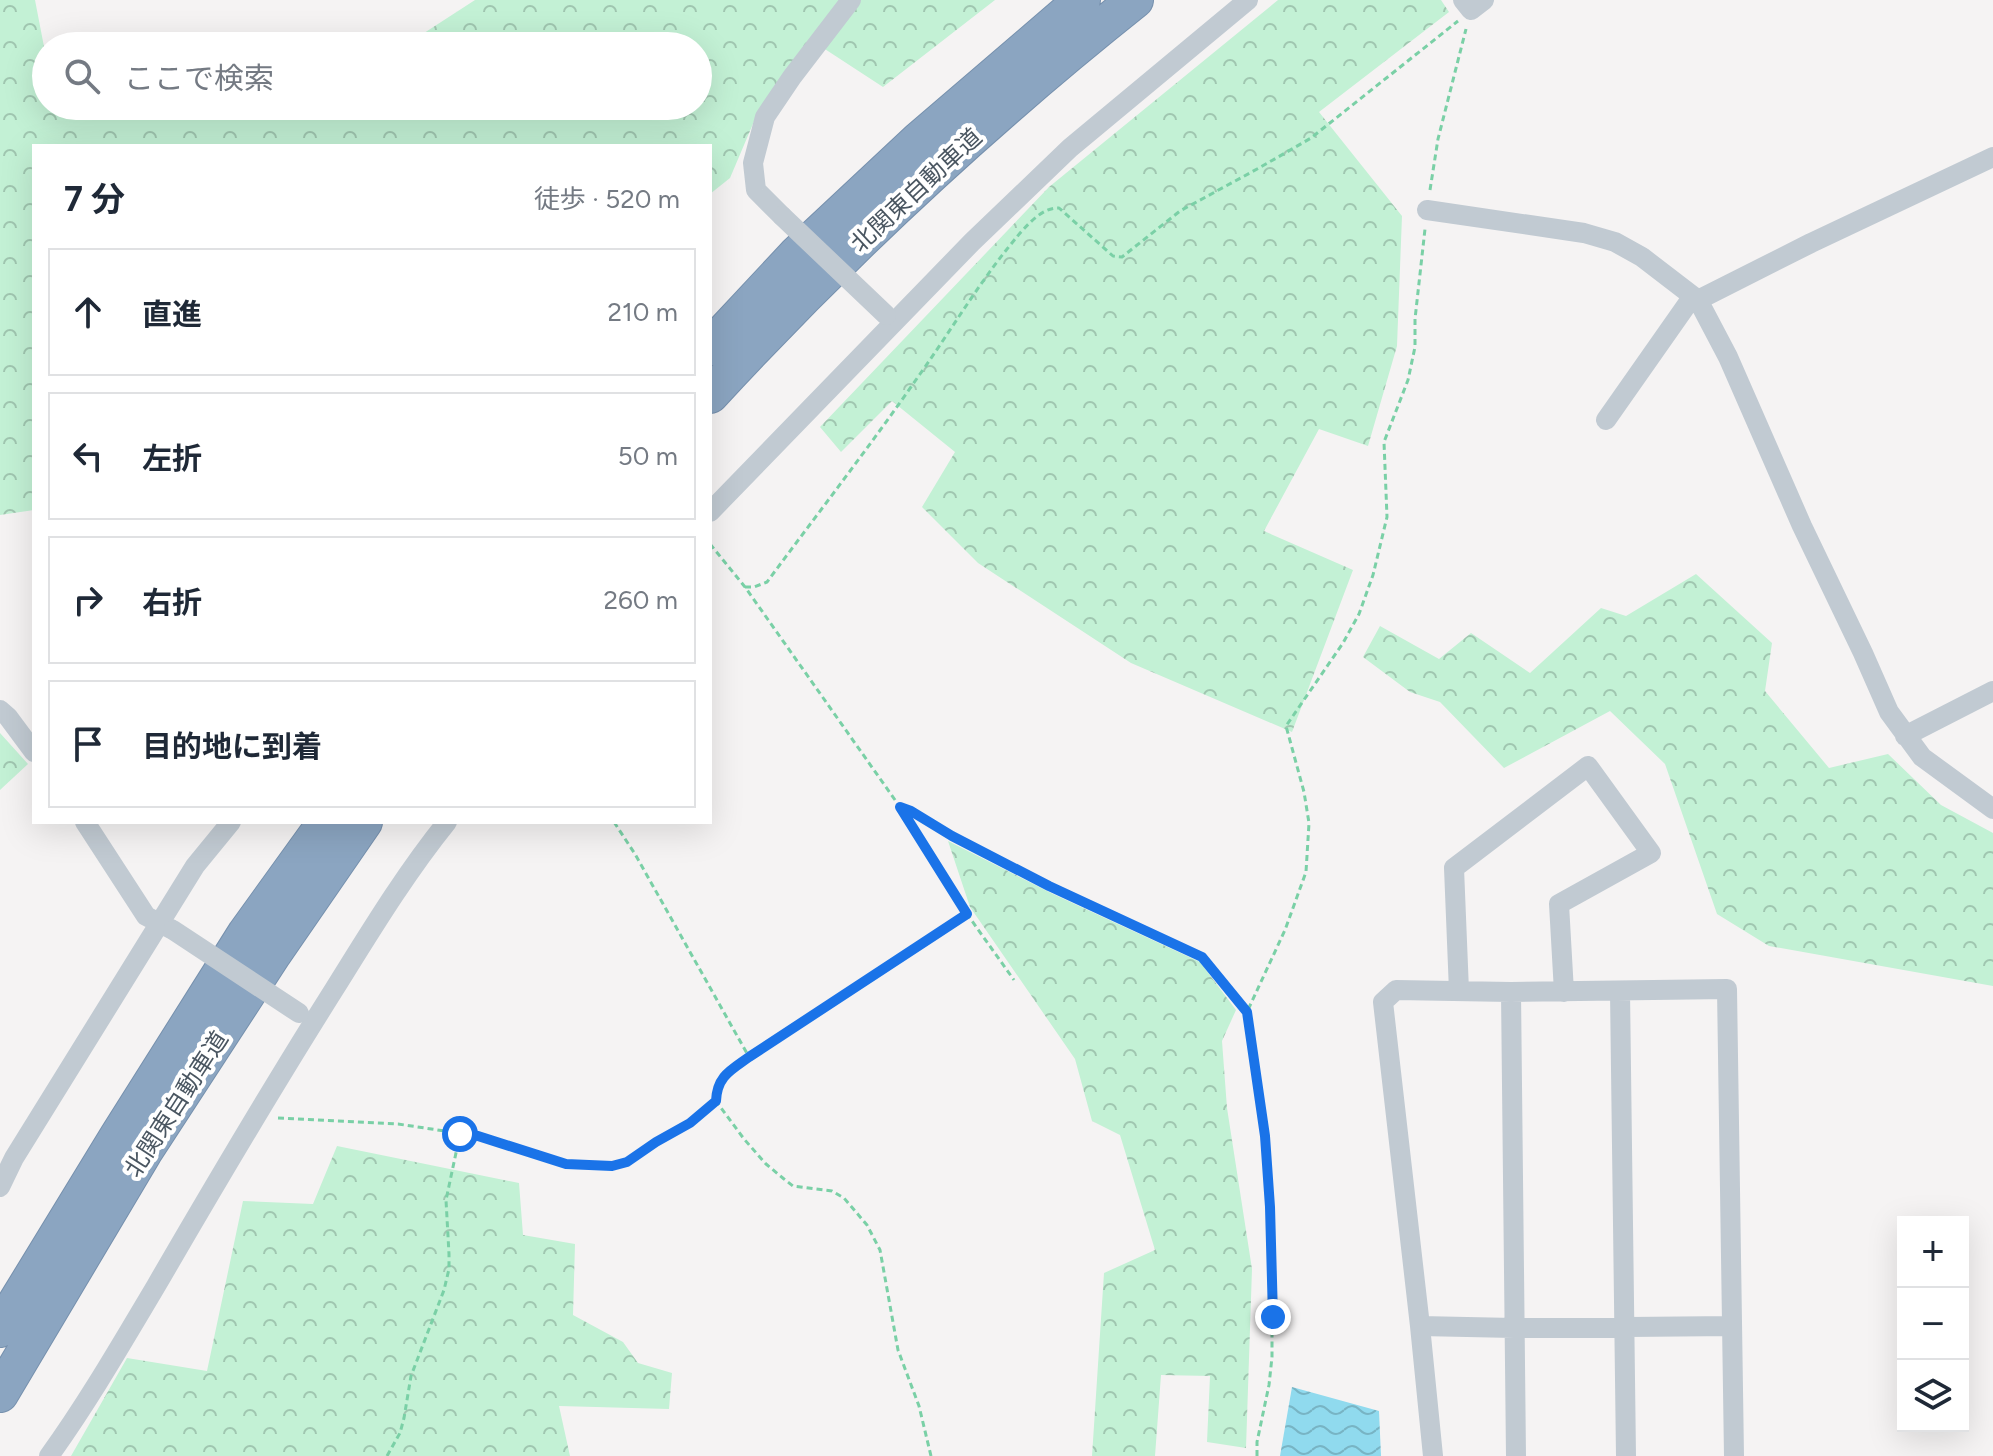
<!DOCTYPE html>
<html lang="ja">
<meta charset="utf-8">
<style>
body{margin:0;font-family:Figtree,"Noto Sans JP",sans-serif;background:#f2f2f3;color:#1f2937}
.controls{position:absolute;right:24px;bottom:24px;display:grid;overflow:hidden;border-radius:0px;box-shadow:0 8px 32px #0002}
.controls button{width:72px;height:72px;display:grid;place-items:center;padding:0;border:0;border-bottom:2px solid #e0e1e3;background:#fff;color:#1f2937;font:40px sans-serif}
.stop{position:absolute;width:24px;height:24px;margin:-18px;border:6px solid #1a73e8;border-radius:50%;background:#fff}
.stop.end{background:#1a73e8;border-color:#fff;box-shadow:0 2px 8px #0008}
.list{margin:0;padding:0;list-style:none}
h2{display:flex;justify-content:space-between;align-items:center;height:104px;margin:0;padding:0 32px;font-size:34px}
h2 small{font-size:26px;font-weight:400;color:#747a83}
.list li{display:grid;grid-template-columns:52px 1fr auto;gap:24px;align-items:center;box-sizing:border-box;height:128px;margin:0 16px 16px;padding:0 16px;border:2px solid #e0e1e3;border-radius:0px}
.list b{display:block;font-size:30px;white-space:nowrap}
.list em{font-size:26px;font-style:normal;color:#747a83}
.icon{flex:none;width:44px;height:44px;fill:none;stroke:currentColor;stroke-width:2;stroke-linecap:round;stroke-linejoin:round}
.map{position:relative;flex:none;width:1993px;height:1456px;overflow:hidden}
.search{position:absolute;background:#fff;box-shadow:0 8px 32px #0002;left:32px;top:32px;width:680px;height:88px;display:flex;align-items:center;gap:20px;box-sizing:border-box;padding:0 28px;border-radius:44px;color:#747a83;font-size:30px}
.panel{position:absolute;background:#fff;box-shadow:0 8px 32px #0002;left:32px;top:144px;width:680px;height:680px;border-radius:0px}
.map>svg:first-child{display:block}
</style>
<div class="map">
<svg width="1993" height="1456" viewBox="0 0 1993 1456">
<defs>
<pattern id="forest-crowns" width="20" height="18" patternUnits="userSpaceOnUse" patternTransform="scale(2)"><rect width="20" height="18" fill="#c3f1d5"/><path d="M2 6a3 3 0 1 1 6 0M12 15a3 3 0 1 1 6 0" fill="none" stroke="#a0c6b0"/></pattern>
<pattern id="water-waves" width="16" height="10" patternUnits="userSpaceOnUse" patternTransform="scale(2)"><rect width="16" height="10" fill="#90daee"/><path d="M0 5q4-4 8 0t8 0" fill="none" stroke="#78b4c4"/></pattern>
</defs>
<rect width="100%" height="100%" fill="#f5f3f3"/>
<path fill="url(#forest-crowns)" d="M 0,0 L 35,0 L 46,57 L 46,106 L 288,106 L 308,110 L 314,106 L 698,106 L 698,46 L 404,46 L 475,0 L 995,0 L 883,87 L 811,40 L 758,112 L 730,178 L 710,194 L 710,146 L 34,146 L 34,510 L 0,515 Z
M 1278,0 L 1441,0 L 1449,12 L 1319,112 L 1402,216 L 1397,346 L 1368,446 L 1319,429 L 1264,531 L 1353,570 L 1292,732 L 1131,663 L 978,563 L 922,507 L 955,452 L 892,401 L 841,452 L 820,427 L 1049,187 Z
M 1696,574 L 1772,643 L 1765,691 L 1829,768 L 1888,754 L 1941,805 L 1993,833 L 1993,986 L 1769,946 L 1717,914 L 1665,764 L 1610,711 L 1504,768 L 1440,702 L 1410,692 L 1363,657 L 1380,626 L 1439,659 L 1471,633 L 1530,673 L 1601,608 L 1626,616 Z
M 0,733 L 28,764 L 0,790 Z
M 948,841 L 1053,894 L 1200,962 L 1236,1010 L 1222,1041 L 1227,1108 L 1252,1269 L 1246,1448 L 1207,1442 L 1210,1376 L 1161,1375 L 1155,1456 L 1092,1456 L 1104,1273 L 1155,1250 L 1120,1135 L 1092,1121 L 1075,1059 L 970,907 Z
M 337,1146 L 519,1183 L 523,1235 L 575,1244 L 573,1315 L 623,1342 L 638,1363 L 672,1373 L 669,1409 L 559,1406 L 570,1456 L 71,1456 L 127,1358 L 207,1371 L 243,1201 L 313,1204 Z"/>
<path fill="url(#water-waves)" d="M 1292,1387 L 1379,1411 L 1381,1456 L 1280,1456 Z"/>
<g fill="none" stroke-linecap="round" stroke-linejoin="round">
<defs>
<path id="motorway" d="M 710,347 L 796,255 L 919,140 L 1082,0
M 710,395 C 842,252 983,121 1135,0
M 0,1329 L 118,1136 L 246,933 L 326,822
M 0,1394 L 144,1152 L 273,954 L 364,822"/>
</defs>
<use href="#motorway" stroke="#7690ad" stroke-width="38"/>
<path stroke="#7ad0a6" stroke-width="3" stroke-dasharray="6 4" stroke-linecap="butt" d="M 1430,190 L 1438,139 L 1466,29
M 710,544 L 745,587 L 900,807 L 967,914 L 1014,980
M 745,587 L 754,587 L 767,582 C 818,513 871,445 920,374 C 952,329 980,281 1016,238 C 1026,226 1042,207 1059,208 L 1113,256 L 1122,257 L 1180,211 L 1259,168 L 1311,138 L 1458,21
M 900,807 L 911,811 L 952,836 L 1049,886 L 1202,957 L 1247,1012
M 614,822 L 635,854 L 749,1057
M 278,1118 L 398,1124 L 478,1136 L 566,1164 L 612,1166 L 627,1162 L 656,1142 L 690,1123 L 716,1101
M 387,1456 L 400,1433 L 404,1418 L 411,1376 L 444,1290 L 449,1269 L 449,1254 L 446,1200 L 460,1134
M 931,1456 L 919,1406 L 898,1350 L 880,1250 L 867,1225 L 844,1198 L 832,1191 L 793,1186 L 784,1179 L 766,1164 L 744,1139 L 716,1101 L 717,1089 L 723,1076 L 749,1057 L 967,914
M 1257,1456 L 1257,1442 L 1269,1385 L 1272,1357 L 1272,1259 L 1265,1136 L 1247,1012 L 1285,930 L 1306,872 L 1309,823 L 1304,792 L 1286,726 L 1343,643 L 1359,614 L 1373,575 L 1387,517 L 1384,442 L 1408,380 L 1415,347 L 1415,319 L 1425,229"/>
<path stroke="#c1cad2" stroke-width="20" d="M 1463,0 L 1471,10 L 1484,0
M 1427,210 L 1584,233 L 1615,242 L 1642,257 L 1698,300 L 1728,357 L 1802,526 L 1863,653 L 1889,712 L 1922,757 L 1993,809
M 782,216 L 756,190 L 753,163 L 765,117 L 792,77 L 851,0
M 1698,300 L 1811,243 L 1993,157
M 1606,420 L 1693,296
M 710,512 L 972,242 L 1070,148 L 1248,0
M 0,710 L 8,717 L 34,752
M 1905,736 L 1993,691
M 85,822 L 146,916 L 171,929
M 1459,991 L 1454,868 L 1588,766 L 1651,853 L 1559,904 L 1564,992
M 1620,991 L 1626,1456
M 1511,992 L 1516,1456
M 0,1187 L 14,1158 L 195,866 L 231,822
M 1420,1326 L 1514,1328 L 1732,1326
M 49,1456 C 88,1402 122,1343 156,1286 C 214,1186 273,1086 335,988 C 370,932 405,874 447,822
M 1433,1456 L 1420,1326 L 1383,1002 L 1396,990 L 1511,992 L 1727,989 L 1734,1456"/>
<use href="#motorway" stroke="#8ba5c1" stroke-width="36"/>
<path stroke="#c1cad2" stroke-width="20" d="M 782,216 L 886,315
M 173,930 L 299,1013"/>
</g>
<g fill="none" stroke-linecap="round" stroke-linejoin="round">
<path stroke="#1a73e8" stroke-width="10" d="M 460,1134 L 478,1136 L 566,1164 L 612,1166 L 627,1162 L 656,1142 L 690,1123 L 716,1101 C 717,1076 731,1070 749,1057 L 967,914 L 900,807 L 911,811 L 952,836 L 1049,886 L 1202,957 L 1247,1012 L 1265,1136 L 1270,1207 L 1273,1317"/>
</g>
<g text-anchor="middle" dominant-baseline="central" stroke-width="8" stroke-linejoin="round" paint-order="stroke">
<g font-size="24" fill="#4a5661" stroke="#fff">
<text transform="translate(916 190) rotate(-43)">北関東自動車道</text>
<text transform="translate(176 1104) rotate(-57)">北関東自動車道</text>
</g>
</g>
</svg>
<div class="controls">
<button>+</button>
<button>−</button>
<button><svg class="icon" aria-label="layers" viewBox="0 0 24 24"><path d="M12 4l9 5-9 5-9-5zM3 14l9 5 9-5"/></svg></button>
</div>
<div class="stop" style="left:460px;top:1134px"></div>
<div class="stop end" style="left:1273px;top:1317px"></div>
<div class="search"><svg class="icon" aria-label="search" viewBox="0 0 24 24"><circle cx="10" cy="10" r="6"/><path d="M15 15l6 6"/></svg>ここで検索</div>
<section class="panel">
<h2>7 分<small>徒歩 · 520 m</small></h2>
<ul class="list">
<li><svg class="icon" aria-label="ahead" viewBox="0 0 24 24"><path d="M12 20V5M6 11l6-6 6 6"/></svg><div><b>直進</b></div><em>210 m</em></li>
<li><svg class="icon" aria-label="left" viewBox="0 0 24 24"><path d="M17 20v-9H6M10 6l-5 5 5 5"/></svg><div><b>左折</b></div><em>50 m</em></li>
<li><svg class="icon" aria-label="right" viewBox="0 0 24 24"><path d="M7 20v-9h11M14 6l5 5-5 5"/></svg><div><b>右折</b></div><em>260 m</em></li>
<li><svg class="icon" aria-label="arrive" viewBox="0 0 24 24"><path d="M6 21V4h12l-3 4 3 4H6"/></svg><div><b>目的地に到着</b></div></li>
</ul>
</section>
</div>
